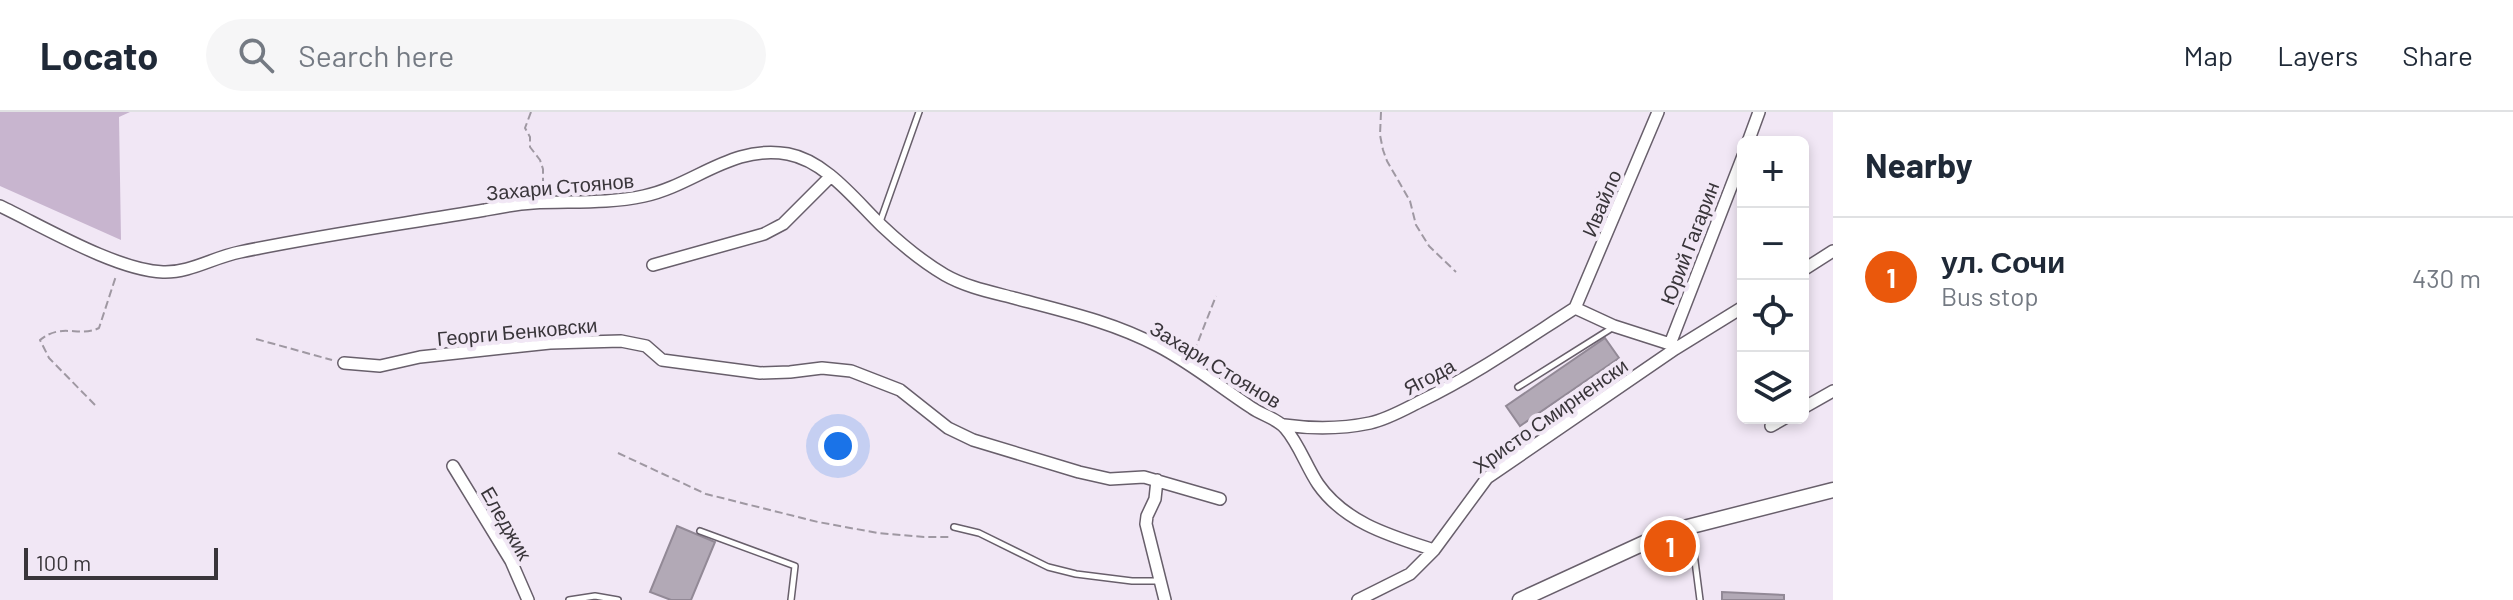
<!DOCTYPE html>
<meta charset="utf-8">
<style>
body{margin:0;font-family:Barlow,sans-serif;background:#f6f6f7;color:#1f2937}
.controls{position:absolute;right:24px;top:24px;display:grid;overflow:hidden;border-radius:12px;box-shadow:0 4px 12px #0003}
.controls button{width:72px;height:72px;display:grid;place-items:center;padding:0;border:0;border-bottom:2px solid #e0e1e3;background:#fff;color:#1f2937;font:40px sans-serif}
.scale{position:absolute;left:24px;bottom:20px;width:194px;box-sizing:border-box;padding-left:8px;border:4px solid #39353a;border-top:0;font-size:22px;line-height:28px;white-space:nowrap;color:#39353a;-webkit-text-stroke:6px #f1e7f5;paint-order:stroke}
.you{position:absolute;left:838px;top:334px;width:28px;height:28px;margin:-20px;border:6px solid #fff;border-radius:50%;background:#1a73e8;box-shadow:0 0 0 12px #1a73e833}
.badge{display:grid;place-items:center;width:52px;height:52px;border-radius:50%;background:#ea580c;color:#fff;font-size:26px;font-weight:700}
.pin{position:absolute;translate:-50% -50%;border:4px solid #fff;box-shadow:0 2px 8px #0006}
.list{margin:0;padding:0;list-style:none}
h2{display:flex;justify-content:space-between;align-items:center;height:104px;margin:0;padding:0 32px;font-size:34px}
h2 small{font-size:26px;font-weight:400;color:#747a83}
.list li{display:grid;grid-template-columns:52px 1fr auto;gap:24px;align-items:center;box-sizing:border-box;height:120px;padding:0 32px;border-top:2px solid #e0e1e3}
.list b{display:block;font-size:30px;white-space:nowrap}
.list p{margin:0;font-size:26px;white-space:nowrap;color:#747a83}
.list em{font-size:26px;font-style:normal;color:#747a83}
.icon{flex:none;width:44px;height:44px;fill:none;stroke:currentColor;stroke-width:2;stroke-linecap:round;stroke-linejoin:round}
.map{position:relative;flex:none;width:1833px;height:488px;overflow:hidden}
header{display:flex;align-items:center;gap:48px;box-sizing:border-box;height:112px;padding:0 40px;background:#fff;border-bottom:2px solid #e0e1e3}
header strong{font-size:38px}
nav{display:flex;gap:44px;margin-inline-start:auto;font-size:28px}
.search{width:560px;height:72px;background:#f6f6f7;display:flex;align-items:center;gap:20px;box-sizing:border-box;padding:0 28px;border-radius:44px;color:#747a83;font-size:30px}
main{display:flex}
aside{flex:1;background:#fff}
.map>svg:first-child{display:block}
</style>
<header>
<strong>Locato</strong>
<div class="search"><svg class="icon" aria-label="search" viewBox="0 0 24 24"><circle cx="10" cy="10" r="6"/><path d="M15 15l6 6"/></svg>Search here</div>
<nav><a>Map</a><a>Layers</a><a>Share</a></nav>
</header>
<main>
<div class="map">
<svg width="1833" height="488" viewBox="0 0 1833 488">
<rect width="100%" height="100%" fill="#f1e7f5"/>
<path fill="#c8b5cf" d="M 0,0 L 130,0 L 119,5 L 121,128 L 0,74 Z"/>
<path fill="#b2a9b6" stroke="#928996" stroke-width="2" d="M 1605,226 L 1619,246 L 1520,314 L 1506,294 Z
M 677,414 L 715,430 L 691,488 L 671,488 L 650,480 Z
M 1722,480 L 1784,483 L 1784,488 L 1722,488 Z"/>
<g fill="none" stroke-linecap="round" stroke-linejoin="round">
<defs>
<path id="service" d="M 880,110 L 919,0
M 1518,275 L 1612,216
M 954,415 L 979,421 L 1048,455 L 1076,462 L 1132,469 L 1159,469
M 1691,418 L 1700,488
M 700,419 L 795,454 L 791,488
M 569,488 L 595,484 L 618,488"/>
<path id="minor" d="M 1748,30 L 1759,0
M 0,94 C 44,115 116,158 163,160 C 190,161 214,145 240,140 C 321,123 403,112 485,98 C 500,95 517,92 533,91 C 570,89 607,92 644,84 C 695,73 732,32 788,42 C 826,49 856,89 882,114 C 901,132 923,150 945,163 C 966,175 991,180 1014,186 C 1063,199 1113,210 1158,234 C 1191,251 1220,275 1252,296 C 1262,303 1278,307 1285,316 C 1299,332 1306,354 1318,372 C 1345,411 1391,424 1434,438
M 653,153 L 764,122 L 783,112 L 830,65
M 1803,158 L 1833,139
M 1575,196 L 1658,0
M 1575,196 L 1614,214 L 1670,232 L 1674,236
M 1670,232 L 1743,44
M 344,251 L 380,254 L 420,245 L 550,231 L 621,229 L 646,234 L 662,248 L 760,261 L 790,260 L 822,256 L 851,259 L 900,278 L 948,316 L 973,328 L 1079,360 L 1110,367 L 1144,365 L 1220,387
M 1803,296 L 1833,279
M 1284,313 C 1313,317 1341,317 1370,311 C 1388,307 1405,297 1421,289 C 1475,263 1525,228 1575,196
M 1771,314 L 1785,306
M 453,354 L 511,449 L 528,488
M 1157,368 L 1155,387 L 1147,404 L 1146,412 L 1165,488
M 1358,488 L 1410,462 L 1434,438 L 1487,366 L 1675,237 L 1743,195"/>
<path id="tertiary" d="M 1520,488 L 1668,420 L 1833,378"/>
</defs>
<use href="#service" stroke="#685f6b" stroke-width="8"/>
<use href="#minor" stroke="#685f6b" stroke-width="14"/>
<use href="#tertiary" stroke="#685f6b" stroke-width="17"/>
<path stroke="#9f98a2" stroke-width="2" stroke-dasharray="8 4" stroke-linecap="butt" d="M 531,0 L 525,16 L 530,25 L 530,35 L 540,48 L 543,57 L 543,77
M 1381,0 L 1380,23 L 1383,38 L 1387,49 L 1410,89 L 1416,113 L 1429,134 L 1456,160
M 256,227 L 332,248
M 1194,240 L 1216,184
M 95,293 L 49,246 L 40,228 C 62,210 79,226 99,216 L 116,164
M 618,341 L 706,382 L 818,410 L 878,421 L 924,425 L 950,425"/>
<use href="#service" stroke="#fff" stroke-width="5"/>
<use href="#minor" stroke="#fff" stroke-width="11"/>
<use href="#tertiary" stroke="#fff" stroke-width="14"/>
</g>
<g text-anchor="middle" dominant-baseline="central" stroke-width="8" stroke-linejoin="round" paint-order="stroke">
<g font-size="20" fill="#39353a" stroke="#f1e7f5">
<text transform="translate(560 74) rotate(-5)">Захари Стоянов</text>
<text transform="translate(1601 91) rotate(-67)">Ивайло</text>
<text transform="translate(1689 131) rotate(-69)">Юрий Гагарин</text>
<text transform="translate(517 219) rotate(-5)">Георги Бенковски</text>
<text transform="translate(1216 252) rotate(31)">Захари Стоянов</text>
<text transform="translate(1429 264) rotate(-28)">Ягода</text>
<text transform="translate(1550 303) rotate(-35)">Христо Смирненски</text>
<text transform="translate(507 411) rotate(60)">Еледжик</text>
</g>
</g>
</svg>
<div class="controls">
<button>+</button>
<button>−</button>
<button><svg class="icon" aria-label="locate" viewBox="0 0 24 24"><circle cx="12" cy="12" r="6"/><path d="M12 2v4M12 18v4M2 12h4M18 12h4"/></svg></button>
<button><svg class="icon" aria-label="layers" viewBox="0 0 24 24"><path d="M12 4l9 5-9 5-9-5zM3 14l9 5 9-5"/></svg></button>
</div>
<div class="scale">100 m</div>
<div class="you"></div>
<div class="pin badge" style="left:1670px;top:434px">1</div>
</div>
<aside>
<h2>Nearby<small></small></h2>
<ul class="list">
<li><span class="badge">1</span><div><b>ул. Сочи</b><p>Bus stop</p></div><em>430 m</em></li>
</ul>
</aside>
</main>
